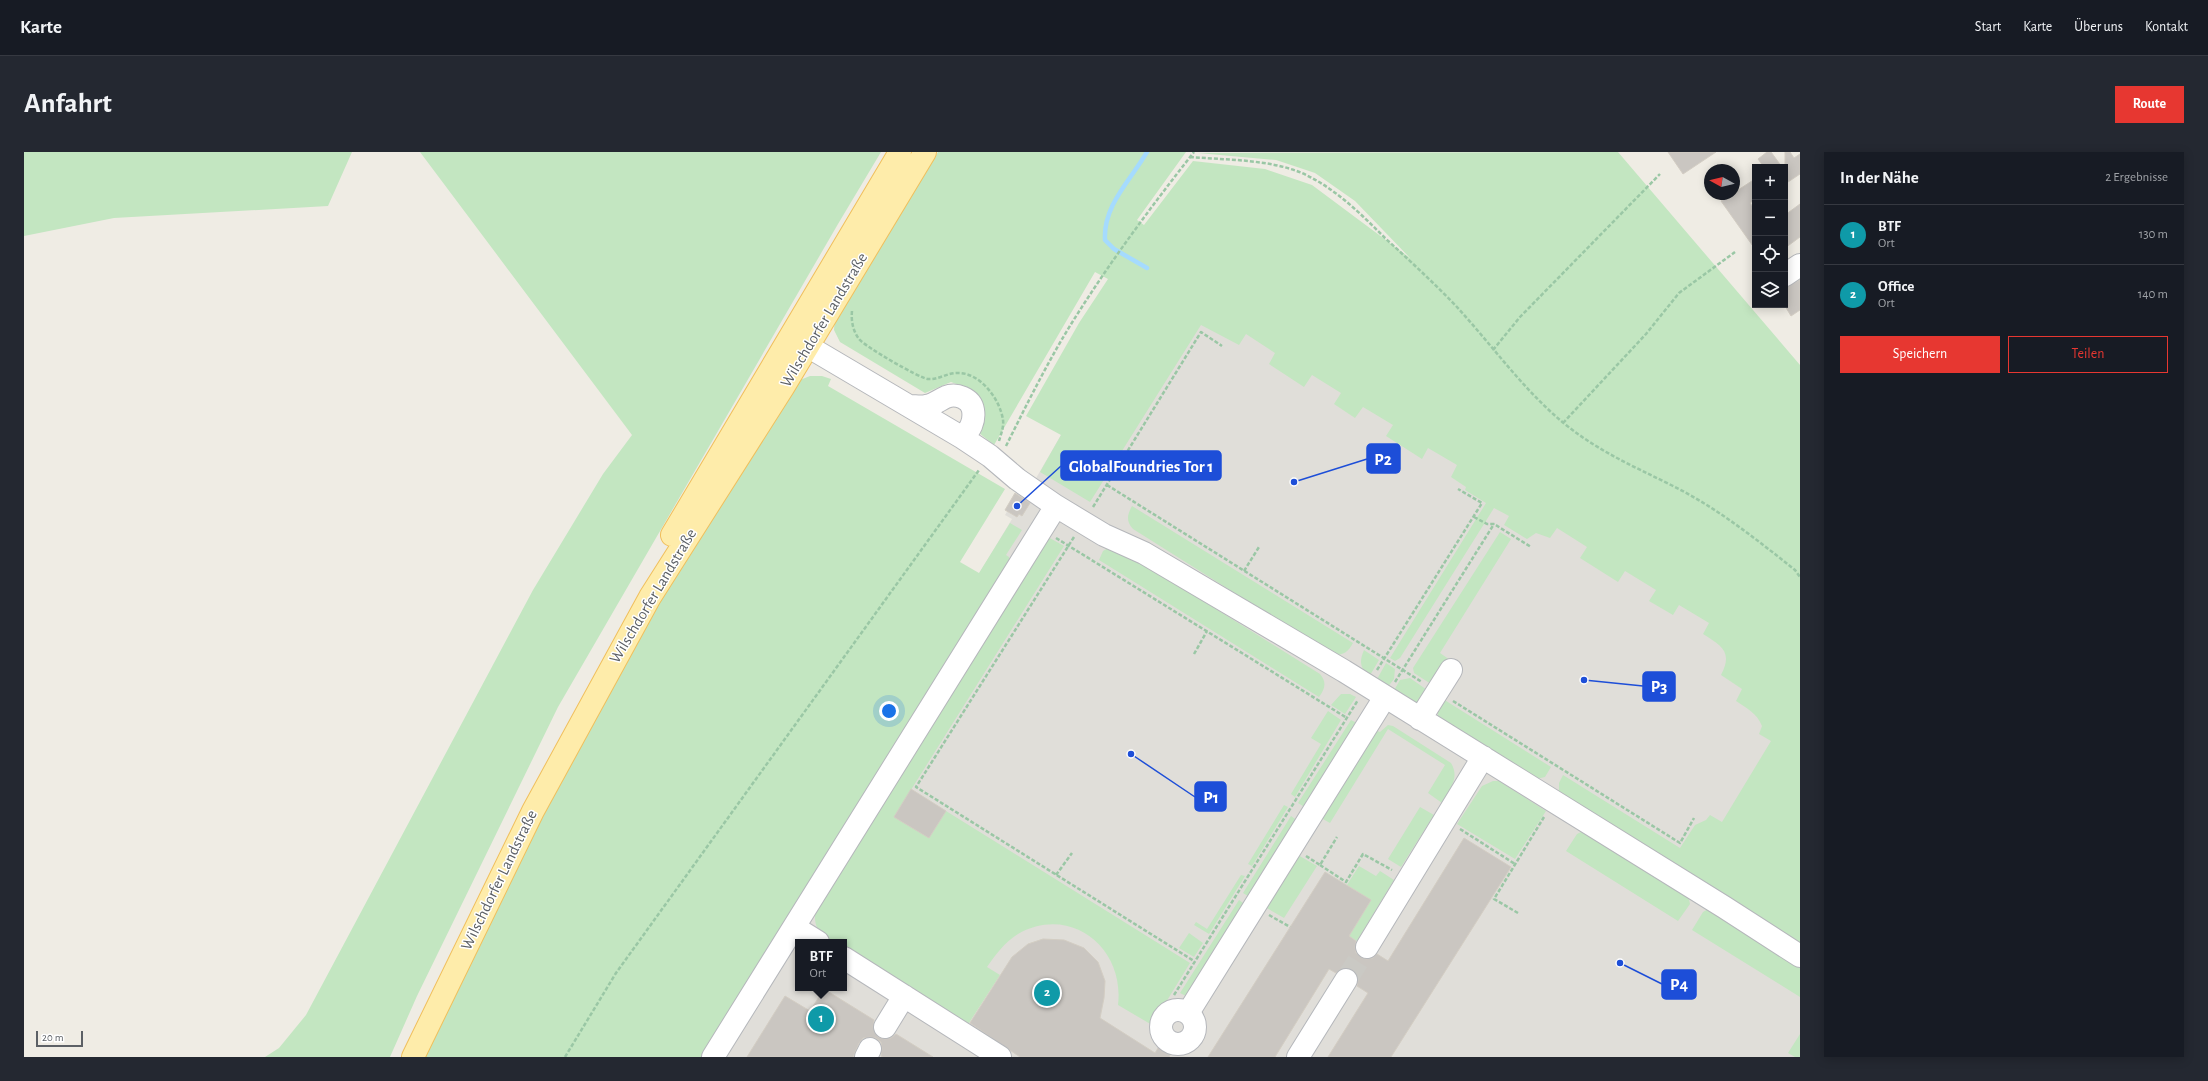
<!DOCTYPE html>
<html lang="de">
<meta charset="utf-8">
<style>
body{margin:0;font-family:"Alegreya Sans",sans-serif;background:#242831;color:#f1f3f6}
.controls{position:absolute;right:12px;top:12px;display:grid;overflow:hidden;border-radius:0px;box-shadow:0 2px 10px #0003}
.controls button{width:36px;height:36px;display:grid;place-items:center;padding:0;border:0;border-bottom:1px solid #363941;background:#171b24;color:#f1f3f6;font:20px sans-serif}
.compass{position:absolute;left:1680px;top:12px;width:36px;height:36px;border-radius:50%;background:#171b24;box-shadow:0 2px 10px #0003;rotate:278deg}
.scale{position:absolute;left:12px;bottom:10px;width:47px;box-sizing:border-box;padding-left:4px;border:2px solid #5c6065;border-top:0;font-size:11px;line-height:14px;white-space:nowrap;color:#5c6065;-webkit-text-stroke:3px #fff;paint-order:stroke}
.you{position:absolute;left:865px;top:559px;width:14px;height:14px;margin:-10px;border:3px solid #fff;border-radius:50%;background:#1a73e8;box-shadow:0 0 0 6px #1a73e833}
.badge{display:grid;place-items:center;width:26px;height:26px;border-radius:50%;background:#e73731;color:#fff;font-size:13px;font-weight:700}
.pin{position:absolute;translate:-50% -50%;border:2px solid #fff;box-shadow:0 1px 4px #0006}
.popup{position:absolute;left:771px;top:787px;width:52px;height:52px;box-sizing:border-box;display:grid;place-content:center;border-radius:0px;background:#171b24;filter:drop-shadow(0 1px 3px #0005);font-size:13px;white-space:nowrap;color:#9ea1a6}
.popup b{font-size:15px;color:#f1f3f6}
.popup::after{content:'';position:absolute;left:50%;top:100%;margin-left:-8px;border:8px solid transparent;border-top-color:#171b24}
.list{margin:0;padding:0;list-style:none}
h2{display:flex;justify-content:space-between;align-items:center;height:52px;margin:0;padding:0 16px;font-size:17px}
h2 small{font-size:13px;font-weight:400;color:#9ea1a6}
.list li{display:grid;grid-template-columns:26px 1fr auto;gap:12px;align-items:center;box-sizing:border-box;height:60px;padding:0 16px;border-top:1px solid #363941}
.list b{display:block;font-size:15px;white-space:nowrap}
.list p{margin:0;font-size:13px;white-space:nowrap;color:#9ea1a6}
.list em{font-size:13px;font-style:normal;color:#9ea1a6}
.actions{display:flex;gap:8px;padding:12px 16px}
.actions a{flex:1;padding:9px 0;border:1px solid #e73731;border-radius:0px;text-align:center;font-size:14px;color:#e73731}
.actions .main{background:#e73731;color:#fff}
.icon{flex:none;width:22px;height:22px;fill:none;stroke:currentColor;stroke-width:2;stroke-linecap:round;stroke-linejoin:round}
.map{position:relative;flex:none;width:1776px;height:905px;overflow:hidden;border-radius:0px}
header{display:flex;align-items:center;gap:24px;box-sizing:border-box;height:56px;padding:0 20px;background:#171b24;border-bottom:1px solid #363941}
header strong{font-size:19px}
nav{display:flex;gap:22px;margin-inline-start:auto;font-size:14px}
.intro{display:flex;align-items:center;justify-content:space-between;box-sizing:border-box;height:96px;padding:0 24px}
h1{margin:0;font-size:28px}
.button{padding:10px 18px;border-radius:0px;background:#e73731;color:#fff;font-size:14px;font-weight:700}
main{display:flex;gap:24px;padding:0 24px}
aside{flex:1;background:#171b24;border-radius:0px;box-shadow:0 2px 10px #0003}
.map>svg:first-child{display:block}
</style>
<header>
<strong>Karte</strong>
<nav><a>Start</a><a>Karte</a><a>Über uns</a><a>Kontakt</a></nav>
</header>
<div class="intro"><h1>Anfahrt</h1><a class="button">Route</a></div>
<main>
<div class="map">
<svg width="1776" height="905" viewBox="0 0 1776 905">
<rect width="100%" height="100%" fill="#efece4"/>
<path fill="#e0ded9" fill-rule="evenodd" d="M 1152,95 L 1621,387 L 1776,556 L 1776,905 L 664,905 L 988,367 L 981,363 L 993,343 L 1000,347 L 1037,283 ZM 774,790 L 820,790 L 820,836 L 774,836 Z"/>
<path fill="#c3e6c1" d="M 0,0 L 328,0 L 304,54 L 90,66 L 0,84 Z
M 396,0 L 857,0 L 814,72 L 534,555 L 393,844 L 366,905 L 241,905 L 255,896 L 282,863 L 509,438 L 579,322 L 608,283 Z
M 914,0 L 1162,0 L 1113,68 L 1120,73 L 1169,9 L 1241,17 L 1288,33 L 1386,106 L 1331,49 L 1291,21 L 1252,8 L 1174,1 L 1594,0 L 1776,213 L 1776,794 L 1535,641 L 1535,631 L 1539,623 L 1656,696 L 1671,673 L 1682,668 L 1686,663 L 1698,670 L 1747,589 L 1735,582 L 1738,574 C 1733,561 1722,556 1712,549 L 1718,537 L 1697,523 C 1709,500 1698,494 1679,482 L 1685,471 L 1655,453 L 1649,463 L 1625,449 L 1632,438 L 1601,419 L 1594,430 L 1556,406 L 1563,395 L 1533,376 L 1526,386 L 1512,381 L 1503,387 L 1480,373 L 1485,364 L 1470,356 L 1376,506 L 1371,509 L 1366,506 L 1462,351 L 1441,338 L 1442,335 L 1427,325 L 1433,313 L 1404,296 L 1398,307 L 1362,284 L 1369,273 L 1339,255 L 1331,266 L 1310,252 L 1317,241 L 1288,223 L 1280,235 L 1245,212 L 1251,201 L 1222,182 L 1215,193 L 1177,173 L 1066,350 L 1016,320 L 1037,283 L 1002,264 L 1055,171 L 1084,127 L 1071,120 L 970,293 L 955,281 L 960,265 L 958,248 L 943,236 L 927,230 L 901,241 L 816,190 L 810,178 L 811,164 Z
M 786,224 L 798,224 L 807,227 L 804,234 L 981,337 L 936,410 L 955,421 L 986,371 L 998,378 L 982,403 L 985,405 L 987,414 L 681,905 L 395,905 L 424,843 L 621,469 L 776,228 Z
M 1108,354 L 1329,491 C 1324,500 1320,503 1309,503 L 1109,377 C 1102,369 1103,363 1108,354 Z
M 1476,380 L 1487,387 L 1416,501 L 1426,508 L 1410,534 L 1390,521 L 1389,516 Z
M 1024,385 L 1040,394 L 870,665 L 905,686 L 922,659 L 1166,811 L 1128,873 L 1094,853 C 1101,796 1047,752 994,782 C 981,790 972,802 963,815 L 976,823 L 943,874 L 820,797 L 820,790 C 800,790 787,777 792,756 Z
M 1084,396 L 1097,398 L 1296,522 C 1303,530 1301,537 1295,545 L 1075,408 L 1079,399 Z
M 1340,498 L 1355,508 L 1345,525 C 1336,515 1335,510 1340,498 Z
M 1362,511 L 1371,517 L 1370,527 L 1363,536 L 1352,529 Z
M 1386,526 L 1406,540 L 1402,548 L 1392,552 L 1369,540 L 1376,528 Z
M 1317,542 L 1326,542 L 1332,545 L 1321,562 L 1307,553 Z
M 1419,547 L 1527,615 L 1521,625 L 1512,627 L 1414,566 L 1414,557 Z
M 1304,559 L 1317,568 L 1271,645 L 1267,642 L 1297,592 L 1287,586 Z
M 1327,568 L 1335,572 L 1282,656 L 1274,651 Z
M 1364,573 L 1369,574 L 1427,611 C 1436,626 1426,637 1418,651 L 1404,641 L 1421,613 L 1364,577 L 1306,671 L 1297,666 L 1351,578 L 1356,580 Z
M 1469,629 L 1475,629 L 1522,659 L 1491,707 L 1433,672 L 1458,634 Z
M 1260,653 L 1264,655 L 1228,714 L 1224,712 Z
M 1396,655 L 1410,663 L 1377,715 L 1364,707 Z
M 1267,664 L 1274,669 L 1227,746 L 1219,741 Z
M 1559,679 L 1664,743 L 1666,752 L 1654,769 L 1542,699 L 1553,682 Z
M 1274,703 L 1293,714 L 1260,766 L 1241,755 Z
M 1335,714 L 1352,724 L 1356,719 L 1370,728 L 1333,789 L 1325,784 L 1347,748 L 1323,733 Z
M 1217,723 L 1221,724 L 1185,782 L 1170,773 L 1172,770 L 1183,777 Z
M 1215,748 L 1222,753 L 1164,845 L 1156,841 Z
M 1686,756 L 1776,810 L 1776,845 L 1668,778 L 1679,760 Z
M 1165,781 L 1179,791 L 1170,805 L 1155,796 Z
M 1776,882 L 1776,905 L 1771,905 L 1764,901 Z"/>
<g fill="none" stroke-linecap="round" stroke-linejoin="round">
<path stroke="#a5dbfe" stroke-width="4.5" d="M 1123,116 L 1090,97 L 1081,88 C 1079,53 1107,28 1123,0"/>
</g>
<path fill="#cac6c1" stroke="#d3cdc3" d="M 1644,0 L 1692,0 L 1659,22 Z
M 1743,0 L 1747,0 L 1758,15 L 1740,15 L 1734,7 Z
M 1761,0 L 1766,0 L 1770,6 L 1776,2 L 1776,22 L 1761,32 Z
M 1731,27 L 1731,47 L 1726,51 L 1731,58 L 1731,97 L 1697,49 Z
M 1776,52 L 1776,85 L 1761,96 L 1761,63 Z
M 1776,128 L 1776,158 L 1767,164 L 1761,154 L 1761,135 Z
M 991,341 L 1006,351 L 998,364 L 995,362 L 993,365 L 981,358 Z
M 887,637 L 922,659 L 905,686 L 870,665 Z
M 1440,686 L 1487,715 L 1367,905 L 1304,905 L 1344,841 L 1333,834 L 1334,828 L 1333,822 L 1328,817 L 1322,816 L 1312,821 L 1305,817 L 1251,905 L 1184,905 L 1301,720 L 1347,748 L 1325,784 L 1332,789 L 1331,795 L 1332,801 L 1342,807 L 1349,806 L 1353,802 L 1364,809 Z
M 1019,787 L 1040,788 L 1060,796 L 1074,810 L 1081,829 L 1080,846 L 1076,866 L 1131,901 L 1139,888 L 1151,896 L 1145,905 L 996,905 L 946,871 L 988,805 L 1004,792 Z
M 800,837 L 850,868 L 849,875 L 854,885 L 861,887 L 867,886 L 872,882 L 909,905 L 859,905 L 857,904 L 858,897 L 857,890 L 852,886 L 846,885 L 839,886 L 835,891 L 829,905 L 723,905 L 761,844 L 786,859 Z"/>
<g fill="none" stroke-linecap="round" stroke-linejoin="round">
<path stroke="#cac9c4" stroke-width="22" stroke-dasharray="22 11" stroke-linecap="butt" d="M 1322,828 L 1343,795"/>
<defs>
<path id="minor" d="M 1761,123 L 1776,113
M 768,185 L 939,286 L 966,304 L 993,327 L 1032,354 L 1080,383 L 1120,401 L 1320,519 L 1700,755 L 1776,804
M 886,254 C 891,254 897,255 902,254 C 910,253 915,248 922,245 C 932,241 947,246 949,258 C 951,270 946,277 939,286
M 1396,567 L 1427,518
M 770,775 L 794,790
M 1343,795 L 1459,605
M 820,806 L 976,905
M1137 875a17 17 0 1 1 34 0a17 17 0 1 1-34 0Z
M 1164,861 L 1361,545
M 861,875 L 880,844
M 689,905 L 1032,354
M 842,905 L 846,897
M 1274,905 L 1322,828"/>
<path id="major" d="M 648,383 L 876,0
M 389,905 L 509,659 L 626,445 L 760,234 L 901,0"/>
</defs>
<use href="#minor" stroke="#b5b7bb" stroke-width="24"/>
<use href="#major" stroke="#f0bf5c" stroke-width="24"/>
<path stroke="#9ac7a5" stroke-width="2.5" stroke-dasharray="4 2" stroke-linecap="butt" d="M 1166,5 C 1202,8 1244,7 1278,21 C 1311,36 1336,61 1361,86 C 1385,108 1409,130 1432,154 C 1468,193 1500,239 1542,273 C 1576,300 1609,314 1647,333 C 1692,355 1732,387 1771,418 L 1776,425
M 828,159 C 827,169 829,179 835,187 C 840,194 895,226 904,227 C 914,228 923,221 933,221 C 956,220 976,247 979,268 C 980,275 977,282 975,289
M 1469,198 L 1496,165 L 1636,22
M 1539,271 L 1622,182 L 1655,141 L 1711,100
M 982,294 C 1005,248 1028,201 1056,158 C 1091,103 1130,51 1170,0
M 1083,333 L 1398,530
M 1069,355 L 1177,180 L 1198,194
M 1450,365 L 1463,372 L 1470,372 L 1507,395
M 1050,385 L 892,635 L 1170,809
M 1032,386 L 1323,566
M 1220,419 L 1235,395
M 1170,502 L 1183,479
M 1353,518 L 1458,351 L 1434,337
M 1371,530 L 1470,372
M 1429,549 L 1656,691 L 1670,666
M 1436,677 L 1491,712
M 1282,704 L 1296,713 L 1313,685
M 1296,713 L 1322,730 L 1339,702 L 1368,718
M 1032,723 L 1048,701
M 1494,761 L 1470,747 L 1520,665
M 1245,763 L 1266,775
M 1150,843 L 1334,548
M 541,905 L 592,821 L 955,318"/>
<use href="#minor" stroke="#fff" stroke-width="22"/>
<use href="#major" stroke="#feecaa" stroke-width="22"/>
</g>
<g text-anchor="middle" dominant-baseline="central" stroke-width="3" stroke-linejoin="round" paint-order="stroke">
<g font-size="16" fill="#5c6065" stroke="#fff">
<text transform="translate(800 168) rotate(-59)">Wilschdorfer Landstraße</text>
<text transform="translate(629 444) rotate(-59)">Wilschdorfer Landstraße</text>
<text transform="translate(475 728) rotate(-64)">Wilschdorfer Landstraße</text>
</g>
</g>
<path fill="none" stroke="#1d4ed8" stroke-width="1.5" d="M1270 330L1343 307M993 354L1037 314M1560 528L1619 534M1107 602L1171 645M1596 811L1638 832"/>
<g fill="#1d4ed8" stroke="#fff" stroke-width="1.5">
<circle cx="1270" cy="330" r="4"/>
<circle cx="993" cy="354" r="4"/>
<circle cx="1560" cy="528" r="4"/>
<circle cx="1107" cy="602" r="4"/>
<circle cx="1596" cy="811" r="4"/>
</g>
<g fill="#1d4ed8" stroke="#1d4ed8" stroke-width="1.5">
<rect x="1343" y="292" width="33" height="29" rx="4"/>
<rect x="1037" y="299" width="160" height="29" rx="4"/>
<rect x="1619" y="520" width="32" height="29" rx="4"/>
<rect x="1171" y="630" width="31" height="29" rx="4"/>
<rect x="1638" y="818" width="34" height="29" rx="4"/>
</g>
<g font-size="17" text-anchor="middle" font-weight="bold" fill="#fff">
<text x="1359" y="313">P2</text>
<text x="1117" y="320">GlobalFoundries Tor 1</text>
<text x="1635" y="540">P3</text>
<text x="1187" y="651">P1</text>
<text x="1655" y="838">P4</text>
</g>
</svg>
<div class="controls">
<button>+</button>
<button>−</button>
<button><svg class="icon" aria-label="locate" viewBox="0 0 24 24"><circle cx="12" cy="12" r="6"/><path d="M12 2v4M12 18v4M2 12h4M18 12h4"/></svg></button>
<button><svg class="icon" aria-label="layers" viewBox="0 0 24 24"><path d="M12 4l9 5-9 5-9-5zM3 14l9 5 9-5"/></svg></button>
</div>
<svg class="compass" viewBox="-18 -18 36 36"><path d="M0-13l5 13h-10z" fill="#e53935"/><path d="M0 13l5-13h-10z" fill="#9ea1a6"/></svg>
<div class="scale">20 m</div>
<div class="you"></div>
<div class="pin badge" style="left:797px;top:867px;background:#0f9aa8">1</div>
<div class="popup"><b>BTF</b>Ort</div>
<div class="pin badge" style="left:1023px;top:841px;background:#0f9aa8">2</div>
</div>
<aside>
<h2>In der Nähe<small>2 Ergebnisse</small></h2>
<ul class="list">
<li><span class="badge" style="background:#0f9aa8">1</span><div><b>BTF</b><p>Ort</p></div><em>130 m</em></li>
<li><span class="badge" style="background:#0f9aa8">2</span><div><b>Office</b><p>Ort</p></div><em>140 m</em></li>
</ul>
<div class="actions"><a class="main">Speichern</a><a>Teilen</a></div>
</aside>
</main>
